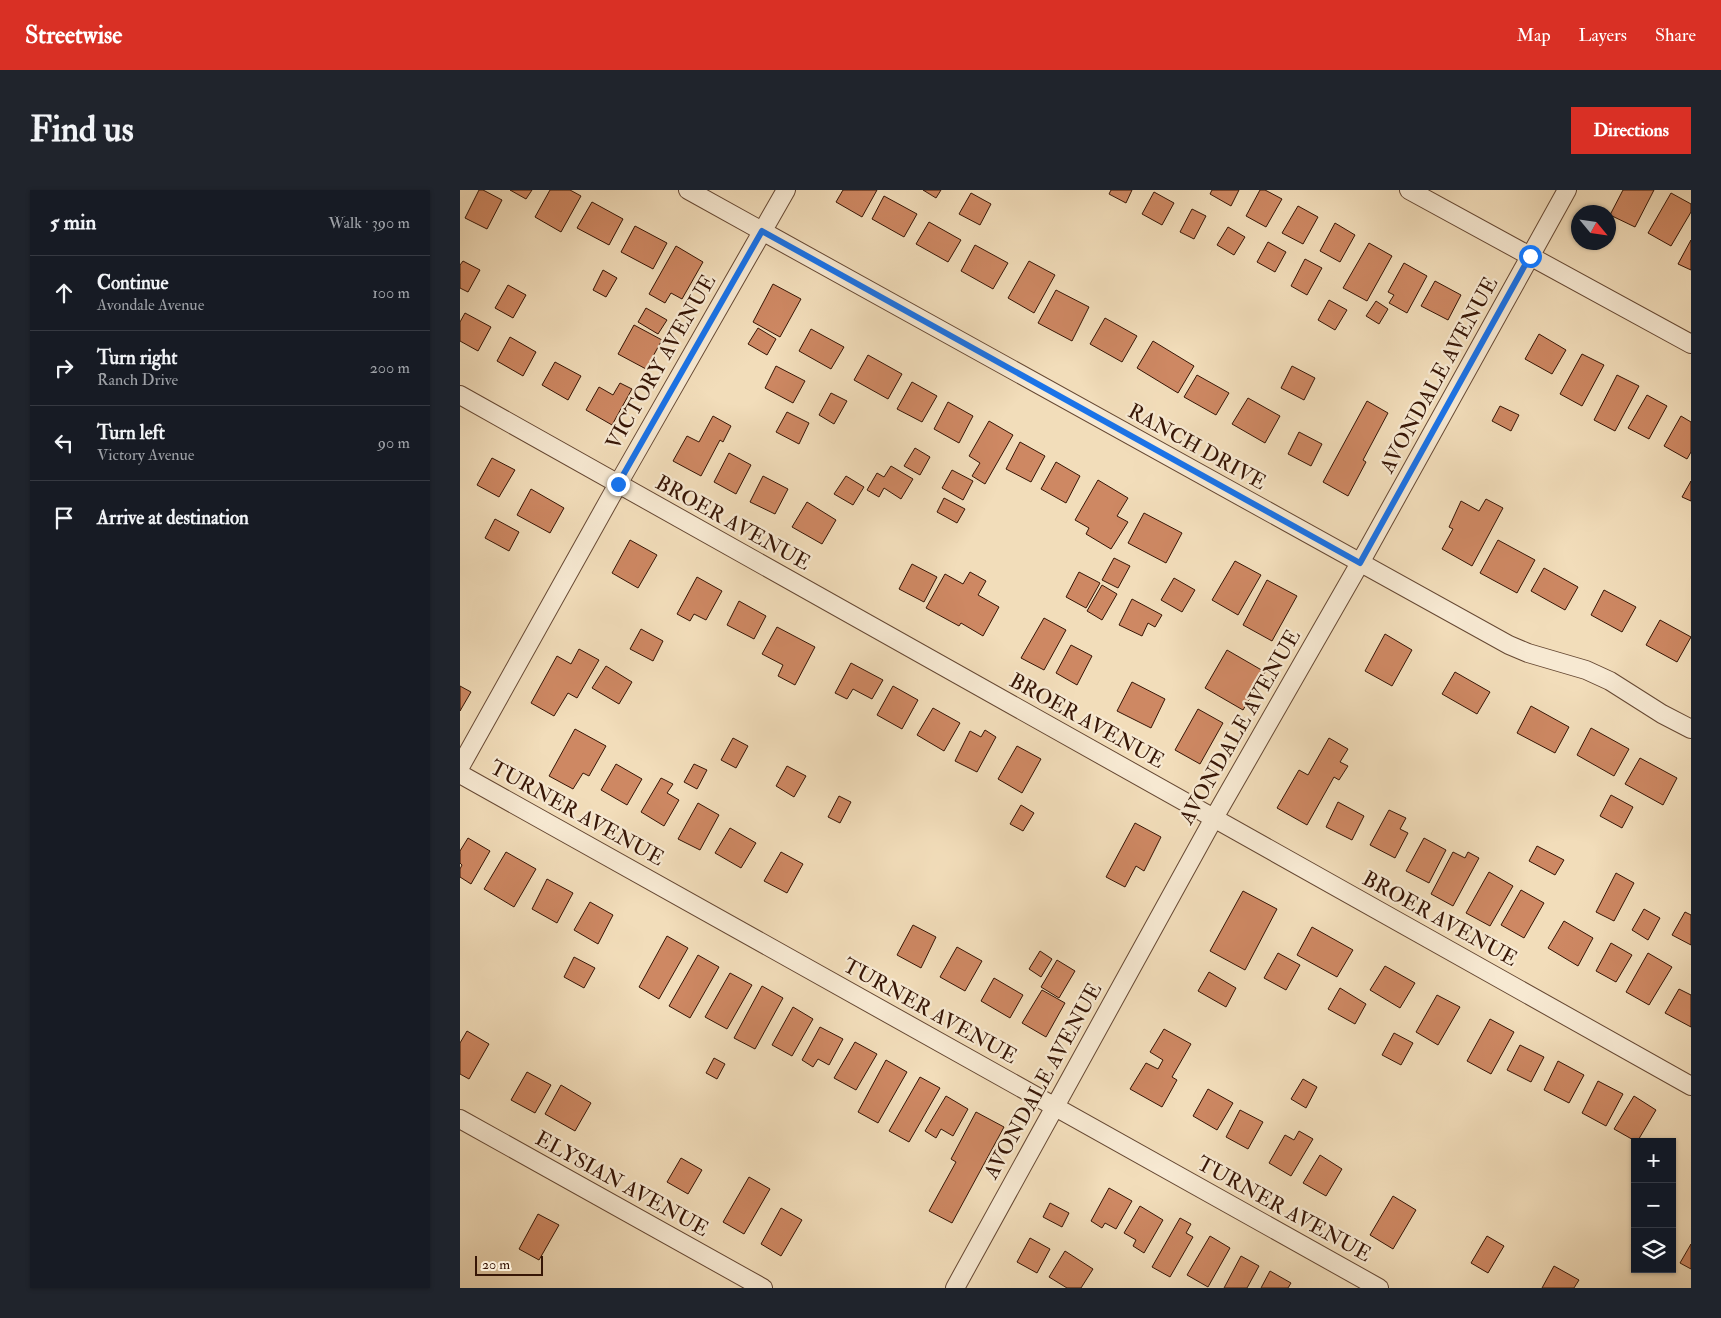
<!DOCTYPE html>
<meta charset="utf-8">
<style>
body{margin:0;font-family:"IM FELL Double Pica",serif;background:#20242c;color:#f1f3f6}
.controls{position:absolute;right:15px;bottom:15px;display:grid;overflow:hidden;border-radius:0px;box-shadow:0 1px 4px #0004}
.controls button{width:45px;height:45px;display:grid;place-items:center;padding:0;border:0;border-bottom:1px solid #363941;background:#171b24;color:#f1f3f6;font:25px sans-serif}
.compass{position:absolute;left:1111px;top:15px;width:45px;height:45px;border-radius:50%;background:#171b24;box-shadow:0 1px 4px #0004;rotate:119deg}
.scale{position:absolute;left:15px;bottom:12px;width:68px;box-sizing:border-box;padding-left:5px;border:2px solid #371606;border-top:0;font-size:14px;line-height:18px;white-space:nowrap;color:#371606;-webkit-text-stroke:4px #f7e9d2;paint-order:stroke}
.stop{position:absolute;width:15px;height:15px;margin:-11px;border:4px solid #1a73e8;border-radius:50%;background:#fff}
.stop.end{background:#1a73e8;border-color:#fff;box-shadow:0 1px 5px #0008}
.list{margin:0;padding:0;list-style:none}
h2{display:flex;justify-content:space-between;align-items:center;height:65px;margin:0;padding:0 20px;font-size:21px}
h2 small{font-size:16px;font-weight:400;color:#9ea1a6}
.list li{display:grid;grid-template-columns:32px 1fr auto;gap:15px;align-items:center;box-sizing:border-box;height:75px;padding:0 20px;border-top:1px solid #363941}
.list b{display:block;font-size:19px;white-space:nowrap}
.list p{margin:0;font-size:16px;white-space:nowrap;color:#9ea1a6}
.list em{font-size:16px;font-style:normal;color:#9ea1a6}
.icon{flex:none;width:28px;height:28px;fill:none;stroke:currentColor;stroke-width:2;stroke-linecap:round;stroke-linejoin:round}
.map{position:relative;flex:none;width:1231px;height:1098px;overflow:hidden;border-radius:0px}
header{display:flex;align-items:center;gap:30px;box-sizing:border-box;height:70px;padding:0 25px;background:#d93025;color:#fff}
header strong{font-size:24px}
nav{display:flex;gap:28px;margin-inline-start:auto;font-size:18px}
.intro{display:flex;align-items:center;justify-content:space-between;box-sizing:border-box;height:120px;padding:0 30px}
h1{margin:0;font-size:35px}
.button{padding:12px 22px;border-radius:0px;background:#d93025;color:#fff;font-size:18px;font-weight:700}
main{display:flex;gap:30px;padding:0 30px}
aside{flex:1;background:#171b24;border-radius:0px;box-shadow:0 1px 4px #0004}
.map>svg:first-child{display:block}
</style>
<header>
<strong>Streetwise</strong>
<nav><a>Map</a><a>Layers</a><a>Share</a></nav>
</header>
<div class="intro"><h1>Find us</h1><a class="button">Directions</a></div>
<main>
<aside>
<h2>5 min<small>Walk · 390 m</small></h2>
<ul class="list">
<li><svg class="icon" aria-label="ahead" viewBox="0 0 24 24"><path d="M12 20V5M6 11l6-6 6 6"/></svg><div><b>Continue</b><p>Avondale Avenue</p></div><em>100 m</em></li>
<li><svg class="icon" aria-label="right" viewBox="0 0 24 24"><path d="M7 20v-9h11M14 6l5 5-5 5"/></svg><div><b>Turn right</b><p>Ranch Drive</p></div><em>200 m</em></li>
<li><svg class="icon" aria-label="left" viewBox="0 0 24 24"><path d="M17 20v-9H6M10 6l-5 5 5 5"/></svg><div><b>Turn left</b><p>Victory Avenue</p></div><em>90 m</em></li>
<li><svg class="icon" aria-label="arrive" viewBox="0 0 24 24"><path d="M6 21V4h12l-3 4 3 4H6"/></svg><div><b>Arrive at destination</b></div></li>
</ul>
</aside>
<div class="map">
<svg width="1231" height="1098" viewBox="0 0 1231 1098">
<rect width="100%" height="100%" fill="#f2ddba"/>
<filter id="stains"><feTurbulence type="fractalNoise" baseFrequency=".004" numOctaves="4"/><feColorMatrix values="0 0 0 0 .2 0 0 0 0 .09 0 0 0 0 .02 0 0 0 .5 -.17"/></filter>
<radialGradient id="worn" r=".72"><stop offset=".6" stop-color="#630" stop-opacity="0"/><stop offset="1" stop-color="#630" stop-opacity=".3"/></radialGradient>
<path fill="#ce8863" stroke="#371606" d="M 19,0 L 23,0 L 42,10 L 27,39 L 5,28 Z
M 50,0 L 72,0 L 66,9 Z
M 90,0 L 110,0 L 121,6 L 101,42 L 75,27 Z
M 383,0 L 417,0 L 402,27 L 376,12 Z
M 463,0 L 481,0 L 476,8 Z
M 651,0 L 672,0 L 666,13 L 649,4 Z
M 752,0 L 779,0 L 771,16 L 750,4 Z
M 800,0 L 805,0 L 822,9 L 806,37 L 786,26 Z
M 1163,0 L 1194,0 L 1175,37 L 1150,25 Z
M 694,2 L 714,13 L 702,35 L 682,24 Z
M 511,3 L 531,14 L 520,35 L 499,24 Z
M 1211,3 L 1231,14 L 1231,22 L 1211,56 L 1188,43 Z
M 424,6 L 457,24 L 444,47 L 412,29 Z
M 132,12 L 163,29 L 149,55 L 117,38 Z
M 838,16 L 858,27 L 843,54 L 822,43 Z
M 732,19 L 746,26 L 734,49 L 720,42 Z
M 469,32 L 501,50 L 488,72 L 456,54 Z
M 875,33 L 895,45 L 880,72 L 860,61 Z
M 175,36 L 207,53 L 193,79 L 161,62 Z
M 768,37 L 785,47 L 774,65 L 757,55 Z
M 1231,50 L 1231,80 L 1218,74 Z
M 808,52 L 826,62 L 815,82 L 797,72 Z
M 909,53 L 932,66 L 907,111 L 883,98 Z
M 515,55 L 548,73 L 533,99 L 501,81 Z
M 216,56 L 243,72 L 222,109 L 211,103 L 205,113 L 189,104 Z
M 845,69 L 862,78 L 847,105 L 831,96 Z
M 3,71 L 20,80 L 8,102 L 0,98 L 0,75 Z
M 569,71 L 595,85 L 574,123 L 548,108 Z
M 944,73 L 967,86 L 947,123 L 929,113 L 934,105 L 928,102 Z
M 143,80 L 157,88 L 146,107 L 133,100 Z
M 975,91 L 1001,105 L 988,130 L 961,116 Z
M 313,94 L 341,109 L 320,147 L 293,132 Z
M 48,95 L 66,105 L 53,128 L 35,118 Z
M 596,100 L 629,117 L 612,151 L 578,133 Z
M 869,110 L 887,120 L 875,140 L 858,130 Z
M 916,111 L 928,119 L 919,134 L 906,126 Z
M 186,118 L 207,130 L 198,144 L 178,132 Z
M 5,123 L 31,137 L 18,161 L 0,151 L 0,132 Z
M 645,128 L 677,146 L 662,172 L 630,154 Z
M 174,135 L 202,150 L 186,179 L 158,164 Z
M 298,138 L 316,149 L 307,165 L 288,154 Z
M 351,139 L 384,157 L 371,179 L 339,161 Z
M 1079,144 L 1106,160 L 1092,184 L 1065,169 Z
M 50,147 L 76,162 L 63,186 L 37,171 Z
M 693,151 L 734,176 L 718,203 L 677,178 Z
M 1122,164 L 1144,175 L 1122,216 L 1100,204 Z
M 408,165 L 442,184 L 428,209 L 394,190 Z
M 95,172 L 121,186 L 108,210 L 82,195 Z
M 316,176 L 345,191 L 333,213 L 305,198 Z
M 832,176 L 855,188 L 844,210 L 821,198 Z
M 737,185 L 769,203 L 756,225 L 724,207 Z
M 1157,185 L 1179,196 L 1155,241 L 1134,230 Z
M 452,192 L 477,206 L 462,232 L 437,219 Z
M 160,193 L 172,199 L 152,235 L 126,220 L 139,197 L 153,205 Z
M 371,203 L 387,211 L 374,234 L 359,225 Z
M 1187,205 L 1207,216 L 1189,249 L 1168,238 Z
M 788,208 L 820,226 L 805,253 L 772,234 Z
M 907,211 L 928,223 L 903,270 L 906,272 L 888,306 L 863,292 Z
M 488,212 L 513,226 L 499,253 L 474,239 Z
M 1040,216 L 1059,225 L 1051,241 L 1032,231 Z
M 327,222 L 349,233 L 339,254 L 316,242 Z
M 253,226 L 271,236 L 263,252 L 260,250 L 241,286 L 213,271 L 227,246 L 239,252 Z
M 1221,226 L 1231,232 L 1231,262 L 1227,269 L 1204,256 Z
M 529,231 L 553,245 L 525,294 L 512,286 L 520,273 L 509,266 Z
M 839,242 L 862,254 L 851,276 L 828,264 Z
M 560,252 L 585,266 L 571,292 L 546,279 Z
M 455,258 L 470,267 L 460,285 L 444,276 Z
M 269,263 L 291,275 L 276,304 L 254,292 Z
M 32,268 L 55,280 L 39,307 L 17,295 Z
M 596,272 L 620,286 L 606,313 L 581,299 Z
M 431,276 L 453,289 L 441,309 L 424,298 L 419,307 L 407,300 L 417,283 L 424,287 Z
M 492,280 L 513,291 L 503,310 L 482,298 Z
M 303,286 L 328,299 L 315,324 L 290,312 Z
M 386,286 L 404,297 L 393,315 L 374,304 Z
M 638,290 L 668,308 L 657,326 L 668,332 L 651,359 L 626,344 L 629,338 L 615,330 Z
M 1231,291 L 1231,311 L 1222,307 Z
M 71,299 L 104,318 L 90,343 L 57,325 Z
M 484,308 L 505,319 L 497,333 L 477,322 Z
M 1026,309 L 1043,318 L 1012,376 L 982,359 L 993,339 L 989,337 L 1001,311 L 1019,321 Z
M 347,312 L 376,330 L 362,354 L 332,337 Z
M 684,323 L 722,343 L 706,373 L 668,353 Z
M 35,329 L 59,342 L 49,361 L 25,348 Z
M 170,350 L 197,365 L 178,398 L 152,383 Z
M 1038,350 L 1075,370 L 1057,403 L 1020,383 Z
M 654,368 L 670,376 L 658,398 L 642,390 Z
M 775,371 L 801,385 L 778,425 L 752,410 Z
M 452,374 L 477,387 L 464,412 L 439,399 Z
M 1084,378 L 1118,397 L 1105,420 L 1071,401 Z
M 510,382 L 526,391 L 518,405 L 539,417 L 523,446 L 501,433 L 499,436 L 466,418 L 485,384 L 503,394 Z
M 619,382 L 640,393 L 626,418 L 606,407 Z
M 237,387 L 262,401 L 246,430 L 234,424 L 230,431 L 217,424 Z
M 714,388 L 735,400 L 722,422 L 701,410 Z
M 807,390 L 837,406 L 812,451 L 783,435 Z
M 642,395 L 657,404 L 642,430 L 627,421 Z
M 1144,400 L 1176,417 L 1162,442 L 1131,425 Z
M 672,409 L 702,425 L 695,437 L 688,433 L 682,446 L 659,435 Z
M 279,411 L 306,426 L 294,449 L 267,435 Z
M 584,428 L 606,440 L 584,480 L 561,468 Z
M 1200,430 L 1231,447 L 1217,472 L 1186,455 Z
M 317,437 L 355,457 L 335,495 L 318,486 L 323,475 L 302,464 Z
M 181,439 L 203,451 L 193,471 L 170,459 Z
M 925,444 L 952,460 L 932,496 L 905,481 Z
M 611,455 L 632,466 L 617,495 L 596,483 Z
M 119,459 L 139,470 L 117,508 L 108,503 L 94,526 L 71,513 L 97,466 L 111,474 Z
M 767,460 L 805,482 L 783,520 L 745,498 Z
M 391,473 L 423,490 L 412,509 L 393,499 L 387,509 L 375,503 Z
M 146,476 L 172,492 L 159,514 L 132,498 Z
M 995,482 L 1030,502 L 1017,524 L 982,504 Z
M 672,492 L 705,509 L 691,538 L 657,521 Z
M 0,496 L 11,502 L 0,521 Z
M 433,496 L 458,510 L 442,539 L 417,525 Z
M 1071,516 L 1109,537 L 1095,563 L 1057,543 Z
M 473,518 L 500,533 L 484,561 L 457,545 Z
M 738,519 L 763,533 L 740,574 L 715,560 Z
M 1131,538 L 1169,559 L 1154,586 L 1117,565 Z
M 115,539 L 146,556 L 129,586 L 123,583 L 113,599 L 89,586 Z
M 525,540 L 536,547 L 517,582 L 495,571 L 510,541 L 521,547 Z
M 273,548 L 288,556 L 276,578 L 261,570 Z
M 869,548 L 888,559 L 880,572 L 888,576 L 879,590 L 874,587 L 847,635 L 817,618 L 839,580 L 848,585 Z
M 557,556 L 581,569 L 562,603 L 538,589 Z
M 1180,568 L 1217,588 L 1203,615 L 1165,594 Z
M 156,574 L 182,589 L 167,615 L 141,600 Z
M 234,574 L 247,580 L 237,599 L 224,592 Z
M 327,576 L 346,586 L 334,607 L 316,596 Z
M 201,588 L 213,594 L 207,603 L 219,610 L 204,636 L 181,622 Z
M 1151,605 L 1173,617 L 1162,638 L 1140,626 Z
M 379,606 L 391,612 L 380,633 L 368,627 Z
M 878,612 L 904,626 L 892,650 L 866,637 Z
M 238,613 L 259,625 L 240,660 L 218,649 Z
M 561,615 L 574,623 L 563,641 L 550,634 Z
M 929,620 L 946,628 L 940,639 L 948,643 L 935,668 L 910,655 Z
M 675,633 L 701,647 L 684,681 L 676,676 L 665,697 L 646,687 Z
M 270,638 L 296,653 L 281,678 L 255,663 Z
M 8,648 L 30,661 L 11,694 L 0,687 L 0,679 L 2,675 L 0,673 L 0,661 Z
M 964,648 L 986,660 L 969,693 L 946,681 Z
M 1077,656 L 1104,670 L 1095,685 L 1069,671 Z
M 46,662 L 76,679 L 54,717 L 24,699 Z
M 321,662 L 343,674 L 327,703 L 304,691 Z
M 993,662 L 1005,668 L 1008,662 L 1019,668 L 993,716 L 971,704 Z
M 1029,682 L 1053,696 L 1030,736 L 1006,723 Z
M 1156,683 L 1174,693 L 1154,731 L 1136,722 Z
M 87,689 L 113,703 L 97,733 L 72,719 Z
M 1061,700 L 1084,713 L 1064,748 L 1041,735 Z
M 783,701 L 817,719 L 785,780 L 750,761 Z
M 130,712 L 153,725 L 138,754 L 114,740 Z
M 1184,719 L 1200,728 L 1188,750 L 1172,740 Z
M 1225,722 L 1231,725 L 1231,755 L 1212,745 Z
M 1104,731 L 1133,748 L 1118,776 L 1088,758 Z
M 453,735 L 476,747 L 461,778 L 437,765 Z
M 852,737 L 893,760 L 877,787 L 837,765 Z
M 207,746 L 228,758 L 199,809 L 179,797 Z
M 1151,753 L 1172,765 L 1156,792 L 1136,781 Z
M 497,757 L 522,771 L 505,801 L 480,787 Z
M 580,761 L 592,769 L 581,787 L 569,779 Z
M 818,763 L 840,775 L 826,800 L 804,788 Z
M 1188,763 L 1212,777 L 1189,815 L 1166,802 Z
M 238,765 L 259,777 L 230,828 L 209,816 Z
M 114,767 L 135,778 L 124,798 L 104,787 Z
M 597,770 L 615,781 L 599,808 L 581,797 Z
M 925,776 L 955,793 L 940,818 L 910,800 Z
M 749,782 L 776,798 L 766,817 L 738,801 Z
M 270,783 L 292,795 L 267,839 L 245,827 Z
M 534,788 L 563,805 L 550,828 L 521,811 Z
M 302,796 L 323,808 L 295,859 L 274,848 Z
M 880,798 L 906,814 L 895,834 L 868,819 Z
M 1219,799 L 1231,805 L 1231,837 L 1205,823 Z
M 582,800 L 605,813 L 586,847 L 562,833 Z
M 977,805 L 1000,817 L 978,855 L 956,842 Z
M 333,817 L 353,829 L 332,866 L 312,855 Z
M 1030,829 L 1054,842 L 1031,884 L 1007,871 Z
M 360,837 L 383,849 L 369,875 L 358,869 L 353,877 L 342,870 Z
M 704,839 L 731,854 L 712,887 L 717,890 L 702,917 L 670,899 L 686,873 L 698,879 L 703,870 L 690,862 Z
M 7,841 L 29,854 L 9,889 L 0,884 L 0,853 Z
M 934,843 L 953,853 L 941,875 L 922,865 Z
M 395,852 L 417,864 L 396,900 L 374,888 Z
M 1060,855 L 1084,867 L 1071,892 L 1047,880 Z
M 254,868 L 265,874 L 257,889 L 246,883 Z
M 426,870 L 447,882 L 418,933 L 398,922 Z
M 1098,871 L 1124,885 L 1109,913 L 1084,900 Z
M 67,882 L 91,895 L 75,923 L 51,910 Z
M 460,887 L 480,898 L 449,952 L 429,941 Z
M 843,889 L 857,897 L 846,918 L 831,909 Z
M 1138,891 L 1163,904 L 1146,936 L 1122,923 Z
M 101,895 L 131,913 L 115,941 L 85,924 Z
M 748,899 L 773,913 L 757,940 L 733,926 Z
M 486,906 L 508,919 L 493,946 L 481,939 L 476,948 L 465,941 Z
M 1174,906 L 1196,920 L 1177,952 L 1154,939 Z
M 780,920 L 803,932 L 788,959 L 766,947 Z
M 516,922 L 544,937 L 492,1033 L 469,1021 L 496,972 L 491,969 Z
M 839,941 L 853,949 L 831,986 L 809,973 L 825,945 L 834,950 Z
M 860,965 L 882,979 L 866,1006 L 843,993 Z
M 221,968 L 242,980 L 228,1004 L 207,992 Z
M 289,987 L 310,999 L 284,1044 L 263,1032 Z
M 649,998 L 672,1011 L 656,1039 L 645,1033 L 642,1038 L 631,1031 Z
M 933,1006 L 956,1020 L 933,1059 L 910,1045 Z
M 590,1013 L 609,1023 L 602,1037 L 583,1027 Z
M 680,1016 L 703,1030 L 684,1063 L 673,1056 L 676,1050 L 664,1043 Z
M 321,1018 L 342,1030 L 321,1066 L 301,1054 Z
M 78,1024 L 99,1035 L 79,1070 L 59,1059 Z
M 720,1028 L 731,1034 L 726,1043 L 733,1047 L 710,1087 L 692,1077 Z
M 750,1046 L 770,1058 L 748,1097 L 727,1085 Z
M 1027,1046 L 1044,1056 L 1028,1083 L 1011,1073 Z
M 570,1048 L 590,1059 L 577,1083 L 557,1072 Z
M 1231,1054 L 1231,1079 L 1220,1073 Z
M 605,1061 L 633,1079 L 621,1098 L 607,1098 L 589,1087 Z
M 781,1066 L 799,1076 L 787,1098 L 764,1098 Z
M 1094,1076 L 1119,1090 L 1114,1098 L 1082,1098 Z
M 810,1081 L 831,1093 L 828,1098 L 801,1098 Z"/>
<g fill="none" stroke-linecap="round" stroke-linejoin="round">
<defs>
<path id="minor" d="M 228,0 L 1049,455 L 1068,463 L 1126,480 L 1150,491 L 1202,524 L 1231,539
M 949,0 L 1231,154
M 0,205 L 1231,896
M 0,577 L 158,294 L 326,0
M 0,584 L 919,1098
M 0,929 L 303,1098
M 495,1098 L 754,628 L 900,373 L 1107,0"/>
</defs>
<use href="#minor" stroke="#664833" stroke-width="20"/>
<use href="#minor" stroke="#f7e9d2" stroke-width="18"/>
</g>
<g fill="none" stroke-linecap="round" stroke-linejoin="round">
<path stroke="#1a73e8" stroke-width="6" d="M 158,294 L 302,41 L 900,373 L 1070,66"/>
</g>
<g text-anchor="middle" dominant-baseline="central" stroke-width="4.5" stroke-linejoin="round" paint-order="stroke">
<g font-size="21" fill="#371606" stroke="#f7e9d2">
<text transform="translate(201 172) rotate(-60)">VICTORY AVENUE</text>
<text transform="translate(979 185) rotate(-61)">AVONDALE AVENUE</text>
<text transform="translate(737 257) rotate(29)">RANCH DRIVE</text>
<text transform="translate(273 333) rotate(29)">BROER AVENUE</text>
<text transform="translate(627 531) rotate(29)">BROER AVENUE</text>
<text transform="translate(780 537) rotate(-60)">AVONDALE AVENUE</text>
<text transform="translate(117 623) rotate(29)">TURNER AVENUE</text>
<text transform="translate(980 729) rotate(29)">BROER AVENUE</text>
<text transform="translate(470 821) rotate(29)">TURNER AVENUE</text>
<text transform="translate(583 891) rotate(-61)">AVONDALE AVENUE</text>
<text transform="translate(162 994) rotate(29)">ELYSIAN AVENUE</text>
<text transform="translate(824 1019) rotate(29)">TURNER AVENUE</text>
</g>
</g>
<rect width="100%" height="100%" filter="url(#stains)"/>
<rect width="100%" height="100%" fill="url(#worn)"/>
</svg>
<div class="controls">
<button>+</button>
<button>−</button>
<button><svg class="icon" aria-label="layers" viewBox="0 0 24 24"><path d="M12 4l9 5-9 5-9-5zM3 14l9 5 9-5"/></svg></button>
</div>
<svg class="compass" viewBox="-18 -18 36 36"><path d="M0-13l5 13h-10z" fill="#e53935"/><path d="M0 13l5-13h-10z" fill="#9ea1a6"/></svg>
<div class="scale">20 m</div>
<div class="stop" style="left:1070px;top:66px"></div>
<div class="stop end" style="left:158px;top:294px"></div>
</div>
</main>
